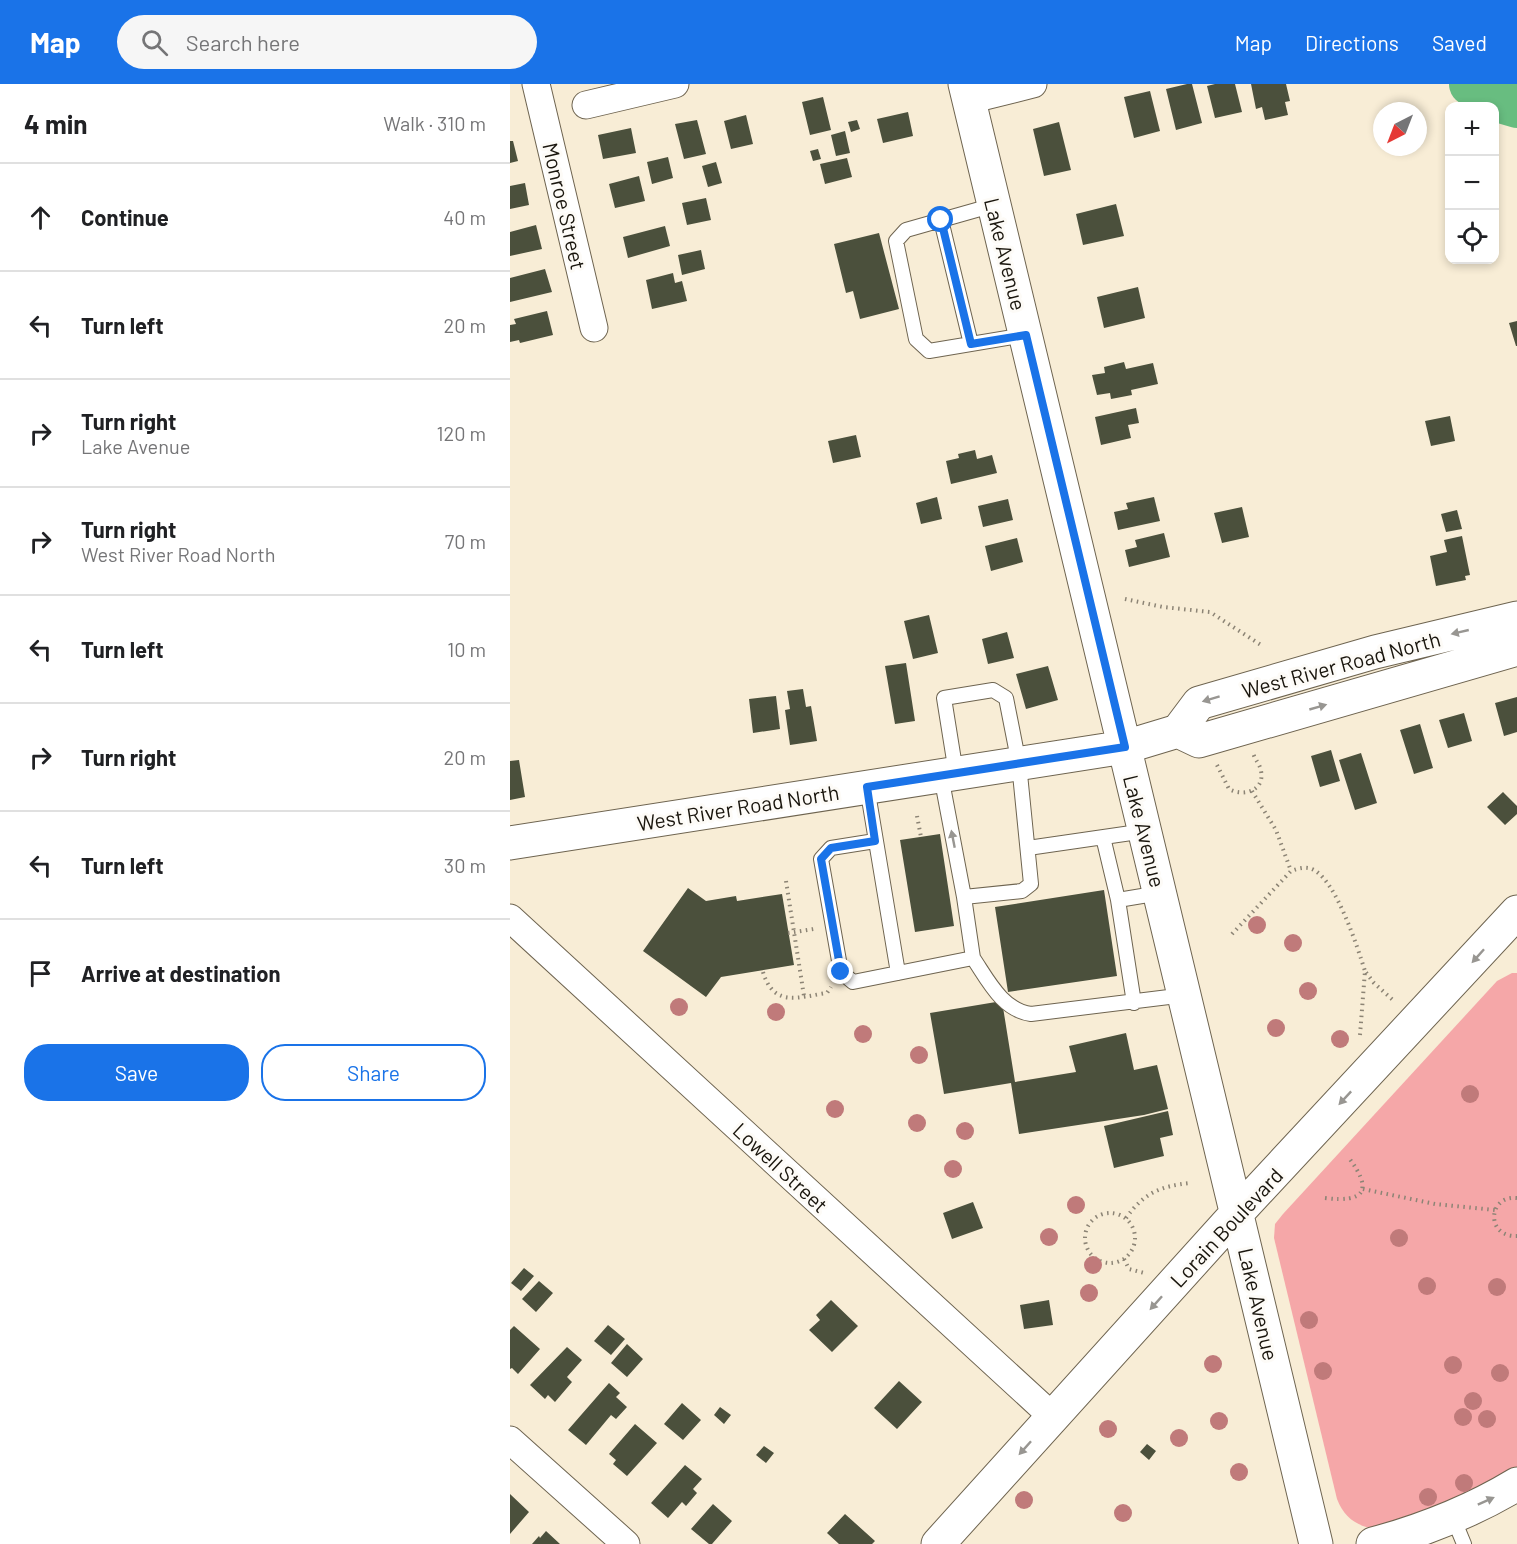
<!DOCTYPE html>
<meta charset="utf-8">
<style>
body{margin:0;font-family:Barlow,sans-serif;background:#f6f6f6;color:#202124}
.controls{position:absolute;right:18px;top:18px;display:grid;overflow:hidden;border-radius:12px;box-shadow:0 3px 9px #0003}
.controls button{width:54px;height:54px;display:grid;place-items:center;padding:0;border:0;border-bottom:2px solid #e0e0e0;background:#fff;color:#202124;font:30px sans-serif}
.compass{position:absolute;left:863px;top:18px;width:54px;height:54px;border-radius:50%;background:#fff;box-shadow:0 3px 9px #0003;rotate:222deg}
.stop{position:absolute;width:18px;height:18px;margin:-14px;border:4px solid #1a73e8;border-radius:50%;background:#fff}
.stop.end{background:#1a73e8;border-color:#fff;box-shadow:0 2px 6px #0008}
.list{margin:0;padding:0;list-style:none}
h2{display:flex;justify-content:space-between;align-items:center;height:78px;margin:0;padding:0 24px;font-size:26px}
h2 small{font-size:20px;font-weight:400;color:#757577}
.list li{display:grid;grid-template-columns:39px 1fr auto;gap:18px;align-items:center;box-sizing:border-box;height:108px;padding:0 24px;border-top:2px solid #e0e0e0}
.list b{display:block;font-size:22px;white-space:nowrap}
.list p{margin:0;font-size:20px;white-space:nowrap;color:#757577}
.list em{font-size:20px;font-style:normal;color:#757577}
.actions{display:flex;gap:12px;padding:18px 24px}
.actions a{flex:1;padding:14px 0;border:2px solid #1a73e8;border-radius:24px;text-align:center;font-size:21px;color:#1a73e8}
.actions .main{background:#1a73e8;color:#fff}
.icon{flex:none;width:33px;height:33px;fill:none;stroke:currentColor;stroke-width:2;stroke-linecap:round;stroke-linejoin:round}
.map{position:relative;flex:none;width:1007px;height:1460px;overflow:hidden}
header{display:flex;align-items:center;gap:36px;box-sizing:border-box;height:84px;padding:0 30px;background:#1a73e8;color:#fff}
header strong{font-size:28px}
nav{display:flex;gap:33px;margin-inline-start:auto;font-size:21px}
.search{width:420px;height:54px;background:#f6f6f6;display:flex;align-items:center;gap:15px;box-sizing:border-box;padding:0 21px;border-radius:33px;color:#757577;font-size:22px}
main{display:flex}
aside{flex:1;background:#fff}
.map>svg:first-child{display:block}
</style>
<header>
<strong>Map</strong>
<div class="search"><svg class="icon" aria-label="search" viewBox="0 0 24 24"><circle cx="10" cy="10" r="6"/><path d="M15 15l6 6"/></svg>Search here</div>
<nav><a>Map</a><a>Directions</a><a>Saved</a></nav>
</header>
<main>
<aside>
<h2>4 min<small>Walk · 310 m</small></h2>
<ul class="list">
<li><svg class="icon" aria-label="ahead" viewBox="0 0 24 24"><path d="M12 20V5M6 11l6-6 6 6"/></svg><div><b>Continue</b></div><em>40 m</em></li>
<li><svg class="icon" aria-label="left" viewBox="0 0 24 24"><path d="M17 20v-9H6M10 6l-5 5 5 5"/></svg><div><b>Turn left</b></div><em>20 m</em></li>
<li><svg class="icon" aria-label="right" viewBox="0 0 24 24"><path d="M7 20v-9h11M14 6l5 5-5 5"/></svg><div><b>Turn right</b><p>Lake Avenue</p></div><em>120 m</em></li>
<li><svg class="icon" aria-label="right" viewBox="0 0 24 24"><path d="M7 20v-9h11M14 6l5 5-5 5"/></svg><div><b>Turn right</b><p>West River Road North</p></div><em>70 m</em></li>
<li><svg class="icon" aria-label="left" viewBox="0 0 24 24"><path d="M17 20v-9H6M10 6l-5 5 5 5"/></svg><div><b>Turn left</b></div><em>10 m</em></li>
<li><svg class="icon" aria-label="right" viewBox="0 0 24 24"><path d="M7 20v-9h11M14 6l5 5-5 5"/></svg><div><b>Turn right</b></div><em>20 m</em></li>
<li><svg class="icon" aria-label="left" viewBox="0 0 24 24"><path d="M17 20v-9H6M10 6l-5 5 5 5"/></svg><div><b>Turn left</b></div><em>30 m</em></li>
<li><svg class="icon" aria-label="arrive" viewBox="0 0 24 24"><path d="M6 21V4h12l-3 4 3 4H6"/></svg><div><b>Arrive at destination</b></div></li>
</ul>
<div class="actions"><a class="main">Save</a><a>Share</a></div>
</aside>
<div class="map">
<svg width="1007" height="1460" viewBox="0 0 1007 1460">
<rect width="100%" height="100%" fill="#f8edd6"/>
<path fill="#f5a7a8" d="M 1002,889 L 1007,889 L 1007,1384 L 939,1420 L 865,1445 C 846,1442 834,1433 827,1415 L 764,1154 L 765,1140 L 773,1130 L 987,897 Z"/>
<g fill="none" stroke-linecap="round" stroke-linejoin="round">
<path stroke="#68bd80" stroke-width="44" d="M 961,0 L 990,17 L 1007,22"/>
</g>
<path fill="#4b503c" d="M 677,0 L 682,0 L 692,39 L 666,46 L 656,5 Z
M 705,0 L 725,0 L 732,28 L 705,34 L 697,2 Z
M 741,0 L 776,0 L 780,17 L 775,18 L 778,31 L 755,36 L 752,23 L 746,25 Z
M 640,7 L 650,47 L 624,54 L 614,13 Z
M 313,13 L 321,46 L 300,51 L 292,18 Z
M 398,28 L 403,52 L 373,59 L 367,35 Z
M 236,31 L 243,60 L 221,65 L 214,37 Z
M 187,36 L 196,70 L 174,75 L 165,40 Z
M 347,36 L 350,45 L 341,48 L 338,38 Z
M 549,38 L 561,86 L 534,92 L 523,45 Z
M 121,44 L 126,69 L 93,75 L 88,51 Z
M 335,47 L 340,69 L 326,72 L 321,51 Z
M 0,57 L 3,57 L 8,77 L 0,79 Z
M 308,65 L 311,75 L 303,77 L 300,67 Z
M 158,73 L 163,94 L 142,100 L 137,78 Z
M 337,74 L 342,93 L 315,100 L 310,80 Z
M 206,78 L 212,99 L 198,103 L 192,82 Z
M 129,92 L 135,117 L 105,124 L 99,100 Z
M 15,99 L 19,121 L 0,125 L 0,102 Z
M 196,114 L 201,136 L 177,141 L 172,119 Z
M 606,120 L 614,152 L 573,161 L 566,130 Z
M 26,141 L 32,165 L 0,172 L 0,148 Z
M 155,142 L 160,162 L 118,174 L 113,153 Z
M 369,149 L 389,225 L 350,235 L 343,207 L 336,209 L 324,160 Z
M 191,166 L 195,185 L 172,191 L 168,171 Z
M 35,185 L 42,208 L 0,218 L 0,194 Z
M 163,189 L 165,199 L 172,197 L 177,217 L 142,225 L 136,196 Z
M 628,203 L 635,234 L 594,244 L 587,213 Z
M 37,227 L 43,251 L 10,259 L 9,256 L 0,258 L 0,241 L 6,240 L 4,235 Z
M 1007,237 L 1007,262 L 1006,262 L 999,239 Z
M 614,278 L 616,285 L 643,279 L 648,300 L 621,306 L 622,311 L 601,315 L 600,309 L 587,311 L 582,291 L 595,289 L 594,283 Z
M 626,324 L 629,339 L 618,341 L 621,354 L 591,361 L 585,333 Z
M 940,332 L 945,357 L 921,362 L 915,337 Z
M 346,351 L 351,373 L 323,379 L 318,357 Z
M 465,366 L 467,375 L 482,371 L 487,389 L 441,400 L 436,377 L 449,374 L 448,370 Z
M 427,413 L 432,435 L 411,440 L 406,419 Z
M 644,413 L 650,437 L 608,446 L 604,428 L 618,425 L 616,419 Z
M 498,415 L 503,436 L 473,443 L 468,422 Z
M 732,423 L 739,453 L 712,459 L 704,429 Z
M 947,426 L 952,445 L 936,448 L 931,430 Z
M 654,449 L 660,473 L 619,483 L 615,466 L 627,463 L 625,456 Z
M 952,452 L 960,491 L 955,492 L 956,496 L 926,502 L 920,472 L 937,468 L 934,456 Z
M 507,454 L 513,478 L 481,487 L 475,462 Z
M 419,531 L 428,569 L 403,575 L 394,537 Z
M 497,548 L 504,574 L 478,580 L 472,555 Z
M 396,579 L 405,637 L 385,640 L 375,582 Z
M 538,582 L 548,616 L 516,625 L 506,590 Z
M 293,605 L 296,623 L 301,622 L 307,657 L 280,661 L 275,626 L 280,625 L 277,607 Z
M 266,612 L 270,645 L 243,649 L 239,615 Z
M 1007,613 L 1007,648 L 994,652 L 985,619 Z
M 954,629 L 962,657 L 938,664 L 929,636 Z
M 910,640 L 923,684 L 904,690 L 890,646 Z
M 821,666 L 830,697 L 810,703 L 801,672 Z
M 851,669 L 867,719 L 845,726 L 829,676 Z
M 9,676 L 15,713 L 0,716 L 0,677 Z
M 993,708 L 1007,722 L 1007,730 L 995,741 L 977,723 Z
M 430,750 L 444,842 L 405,848 L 390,756 Z
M 178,804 L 196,817 L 226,812 L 227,817 L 272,810 L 284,881 L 211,893 L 196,913 L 133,867 Z
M 594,806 L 607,892 L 498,908 L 485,823 Z
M 492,917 L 505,998 L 566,988 L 559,962 L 616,949 L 624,986 L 647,981 L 658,1025 L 634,1031 L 509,1050 L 501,999 L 434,1010 L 420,929 Z
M 658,1027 L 663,1051 L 650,1054 L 654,1072 L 604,1084 L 594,1042 Z
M 463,1118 L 473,1144 L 442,1155 L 433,1129 Z
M 14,1184 L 24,1192 L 11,1207 L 1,1199 Z
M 29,1197 L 43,1209 L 26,1228 L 12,1215 Z
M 321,1216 L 348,1242 L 322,1268 L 299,1246 L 310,1236 L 306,1231 Z
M 539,1216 L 543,1241 L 514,1245 L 510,1221 Z
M 98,1241 L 115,1255 L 101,1271 L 84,1257 Z
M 4,1242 L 30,1265 L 8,1290 L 2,1284 L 0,1285 L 0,1246 Z
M 117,1260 L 133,1275 L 117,1293 L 101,1279 Z
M 57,1263 L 72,1276 L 57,1293 L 62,1298 L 45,1318 L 38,1311 L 35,1315 L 20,1301 Z
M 389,1297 L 412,1318 L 387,1345 L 364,1324 Z
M 99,1299 L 110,1309 L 106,1313 L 117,1323 L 106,1335 L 101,1331 L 76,1361 L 58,1346 Z
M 172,1319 L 191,1336 L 173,1356 L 154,1340 Z
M 210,1323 L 221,1331 L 214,1340 L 204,1331 Z
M 125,1340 L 147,1359 L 117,1392 L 103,1380 L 106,1376 L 99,1370 Z
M 637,1360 L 646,1367 L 639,1376 L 630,1368 Z
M 254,1362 L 264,1369 L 256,1379 L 246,1371 Z
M 175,1381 L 192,1395 L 183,1405 L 187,1409 L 176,1422 L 172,1418 L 158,1434 L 141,1419 Z
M 0,1410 L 19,1428 L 0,1450 Z
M 203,1420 L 222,1437 L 202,1460 L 199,1460 L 181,1445 Z
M 335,1430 L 365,1457 L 362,1460 L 329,1460 L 317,1449 Z
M 36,1447 L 50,1460 L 22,1460 L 29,1452 L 30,1454 Z"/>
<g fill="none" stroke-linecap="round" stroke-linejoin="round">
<defs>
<path id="lane" d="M 484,121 L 396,146 L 386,157 L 406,255 L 419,267 L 515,251
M 431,136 L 461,260
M 431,692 L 454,813
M 357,703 L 388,889 L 463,874 L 454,813 L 512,807 L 521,800 L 509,680 L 496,614 L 483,606 L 434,614 L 446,689
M 593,753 L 608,816
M 365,757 L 321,764 L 311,775 L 331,888 L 343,898 L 388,889
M 518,764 L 635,747
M 463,874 C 478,896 492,926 521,930 L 675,911
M 624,919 L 608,816 L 650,809
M 942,1431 L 954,1460"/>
<path id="street" d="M 26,0 L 84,244
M 459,16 L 523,0
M 76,21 L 165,0
M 0,834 L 543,1333
M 0,1356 L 116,1460"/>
<path id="secondary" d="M 455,0 L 806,1460
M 1007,534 L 865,568 L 689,619 L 668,647 L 689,657 L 1007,565
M 0,759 L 615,663 L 668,647
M 428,1460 L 727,1129 L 1007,828
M 863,1460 C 911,1447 964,1426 1007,1400"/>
</defs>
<use href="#lane" stroke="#6e6450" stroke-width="16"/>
<use href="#street" stroke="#6e6450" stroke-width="29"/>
<use href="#secondary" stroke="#6e6450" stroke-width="35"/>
<path stroke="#8c8475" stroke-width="4" stroke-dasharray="1.5 4.5" stroke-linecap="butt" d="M 615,515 L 653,523 L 700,528 L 751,561
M 707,681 L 719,705 C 733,713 755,707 751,687 C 750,680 745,676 743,669
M 742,707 L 766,746 L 781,787
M 407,732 L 411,753
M 276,797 L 294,912
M 278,849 L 304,845
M 722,850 L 781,787 C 789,784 797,782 804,786 C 827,799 847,862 855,887
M 253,888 C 264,924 288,913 317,909 L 321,903
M 850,951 L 855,887 L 864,899 L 885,918
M 853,1105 L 925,1120 L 985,1126
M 815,1114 C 855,1119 863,1106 839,1074
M 1007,1114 C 978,1111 975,1153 1007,1152
M575 1154a25 25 0 1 1 50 0a25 25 0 1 1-50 0Z
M 616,1134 C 634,1109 650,1102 681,1099
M 614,1175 L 619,1185 L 634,1189"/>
<use href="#lane" stroke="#fff" stroke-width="14"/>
<use href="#street" stroke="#fff" stroke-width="27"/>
<use href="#secondary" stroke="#fff" stroke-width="33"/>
</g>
<g fill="#c07a7a">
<circle cx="747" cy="841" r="9"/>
<circle cx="783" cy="859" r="9"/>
<circle cx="798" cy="907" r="9"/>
<circle cx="169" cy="923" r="9"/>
<circle cx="266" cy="928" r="9"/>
<circle cx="766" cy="944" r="9"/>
<circle cx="353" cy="950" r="9"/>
<circle cx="830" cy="955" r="9"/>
<circle cx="409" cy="971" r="9"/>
<circle cx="960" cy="1010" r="9"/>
<circle cx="325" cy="1025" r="9"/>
<circle cx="407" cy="1039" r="9"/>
<circle cx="455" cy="1047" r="9"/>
<circle cx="443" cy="1085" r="9"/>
<circle cx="566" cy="1121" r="9"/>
<circle cx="539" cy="1153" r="9"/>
<circle cx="889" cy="1154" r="9"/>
<circle cx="583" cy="1181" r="9"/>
<circle cx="917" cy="1202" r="9"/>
<circle cx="987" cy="1203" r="9"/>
<circle cx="579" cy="1209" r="9"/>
<circle cx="799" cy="1236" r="9"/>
<circle cx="703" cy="1280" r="9"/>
<circle cx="943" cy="1281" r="9"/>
<circle cx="813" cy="1287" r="9"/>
<circle cx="990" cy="1289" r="9"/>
<circle cx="963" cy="1317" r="9"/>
<circle cx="953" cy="1333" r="9"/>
<circle cx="977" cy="1335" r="9"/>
<circle cx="709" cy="1337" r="9"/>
<circle cx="598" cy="1345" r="9"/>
<circle cx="669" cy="1354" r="9"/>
<circle cx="729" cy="1388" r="9"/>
<circle cx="954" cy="1399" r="9"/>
<circle cx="918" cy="1413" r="9"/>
<circle cx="514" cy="1416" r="9"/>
<circle cx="613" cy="1429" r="9"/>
</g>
<defs><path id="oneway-solid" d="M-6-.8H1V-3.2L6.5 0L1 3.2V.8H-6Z" transform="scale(1.5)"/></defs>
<g fill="#989692">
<use href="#oneway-solid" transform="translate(950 548) rotate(167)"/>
<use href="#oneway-solid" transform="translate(701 615) rotate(163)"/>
<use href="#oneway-solid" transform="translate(808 623) rotate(-16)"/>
<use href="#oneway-solid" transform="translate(443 755) rotate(-101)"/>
<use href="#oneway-solid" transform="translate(968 872) rotate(132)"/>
<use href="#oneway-solid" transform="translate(835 1014) rotate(133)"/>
<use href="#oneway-solid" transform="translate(646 1219) rotate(132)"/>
<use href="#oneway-solid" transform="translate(515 1364) rotate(132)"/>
<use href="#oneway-solid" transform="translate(976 1417) rotate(-24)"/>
</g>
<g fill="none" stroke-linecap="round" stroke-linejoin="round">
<path stroke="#1a73e8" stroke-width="8" d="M 331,888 L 311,775 L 321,764 L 365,757 L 357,703 L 615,663 L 516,251 L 461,260 L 431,136"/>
</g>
<g text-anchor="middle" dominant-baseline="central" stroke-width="6" stroke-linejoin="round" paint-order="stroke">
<g font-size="21" fill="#19150d" stroke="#fdfbf7">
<text transform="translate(55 122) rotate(77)">Monroe Street</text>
<text transform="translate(496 170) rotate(76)">Lake Avenue</text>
<text transform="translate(831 580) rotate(-15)">West River Road North</text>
<text transform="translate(228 723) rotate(-9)">West River Road North</text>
<text transform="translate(635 747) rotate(76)">Lake Avenue</text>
<text transform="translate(271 1083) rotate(43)">Lowell Street</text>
<text transform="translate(716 1143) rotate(-47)">Lorain Boulevard</text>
<text transform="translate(749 1220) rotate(77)">Lake Avenue</text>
</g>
</g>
</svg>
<div class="controls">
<button>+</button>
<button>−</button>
<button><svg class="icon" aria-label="locate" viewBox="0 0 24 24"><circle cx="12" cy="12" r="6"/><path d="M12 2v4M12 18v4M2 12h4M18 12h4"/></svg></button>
</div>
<svg class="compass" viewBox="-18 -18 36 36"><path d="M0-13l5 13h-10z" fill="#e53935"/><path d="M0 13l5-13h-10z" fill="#757577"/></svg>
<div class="stop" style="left:431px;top:136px"></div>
<div class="stop end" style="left:331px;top:888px"></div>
</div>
</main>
